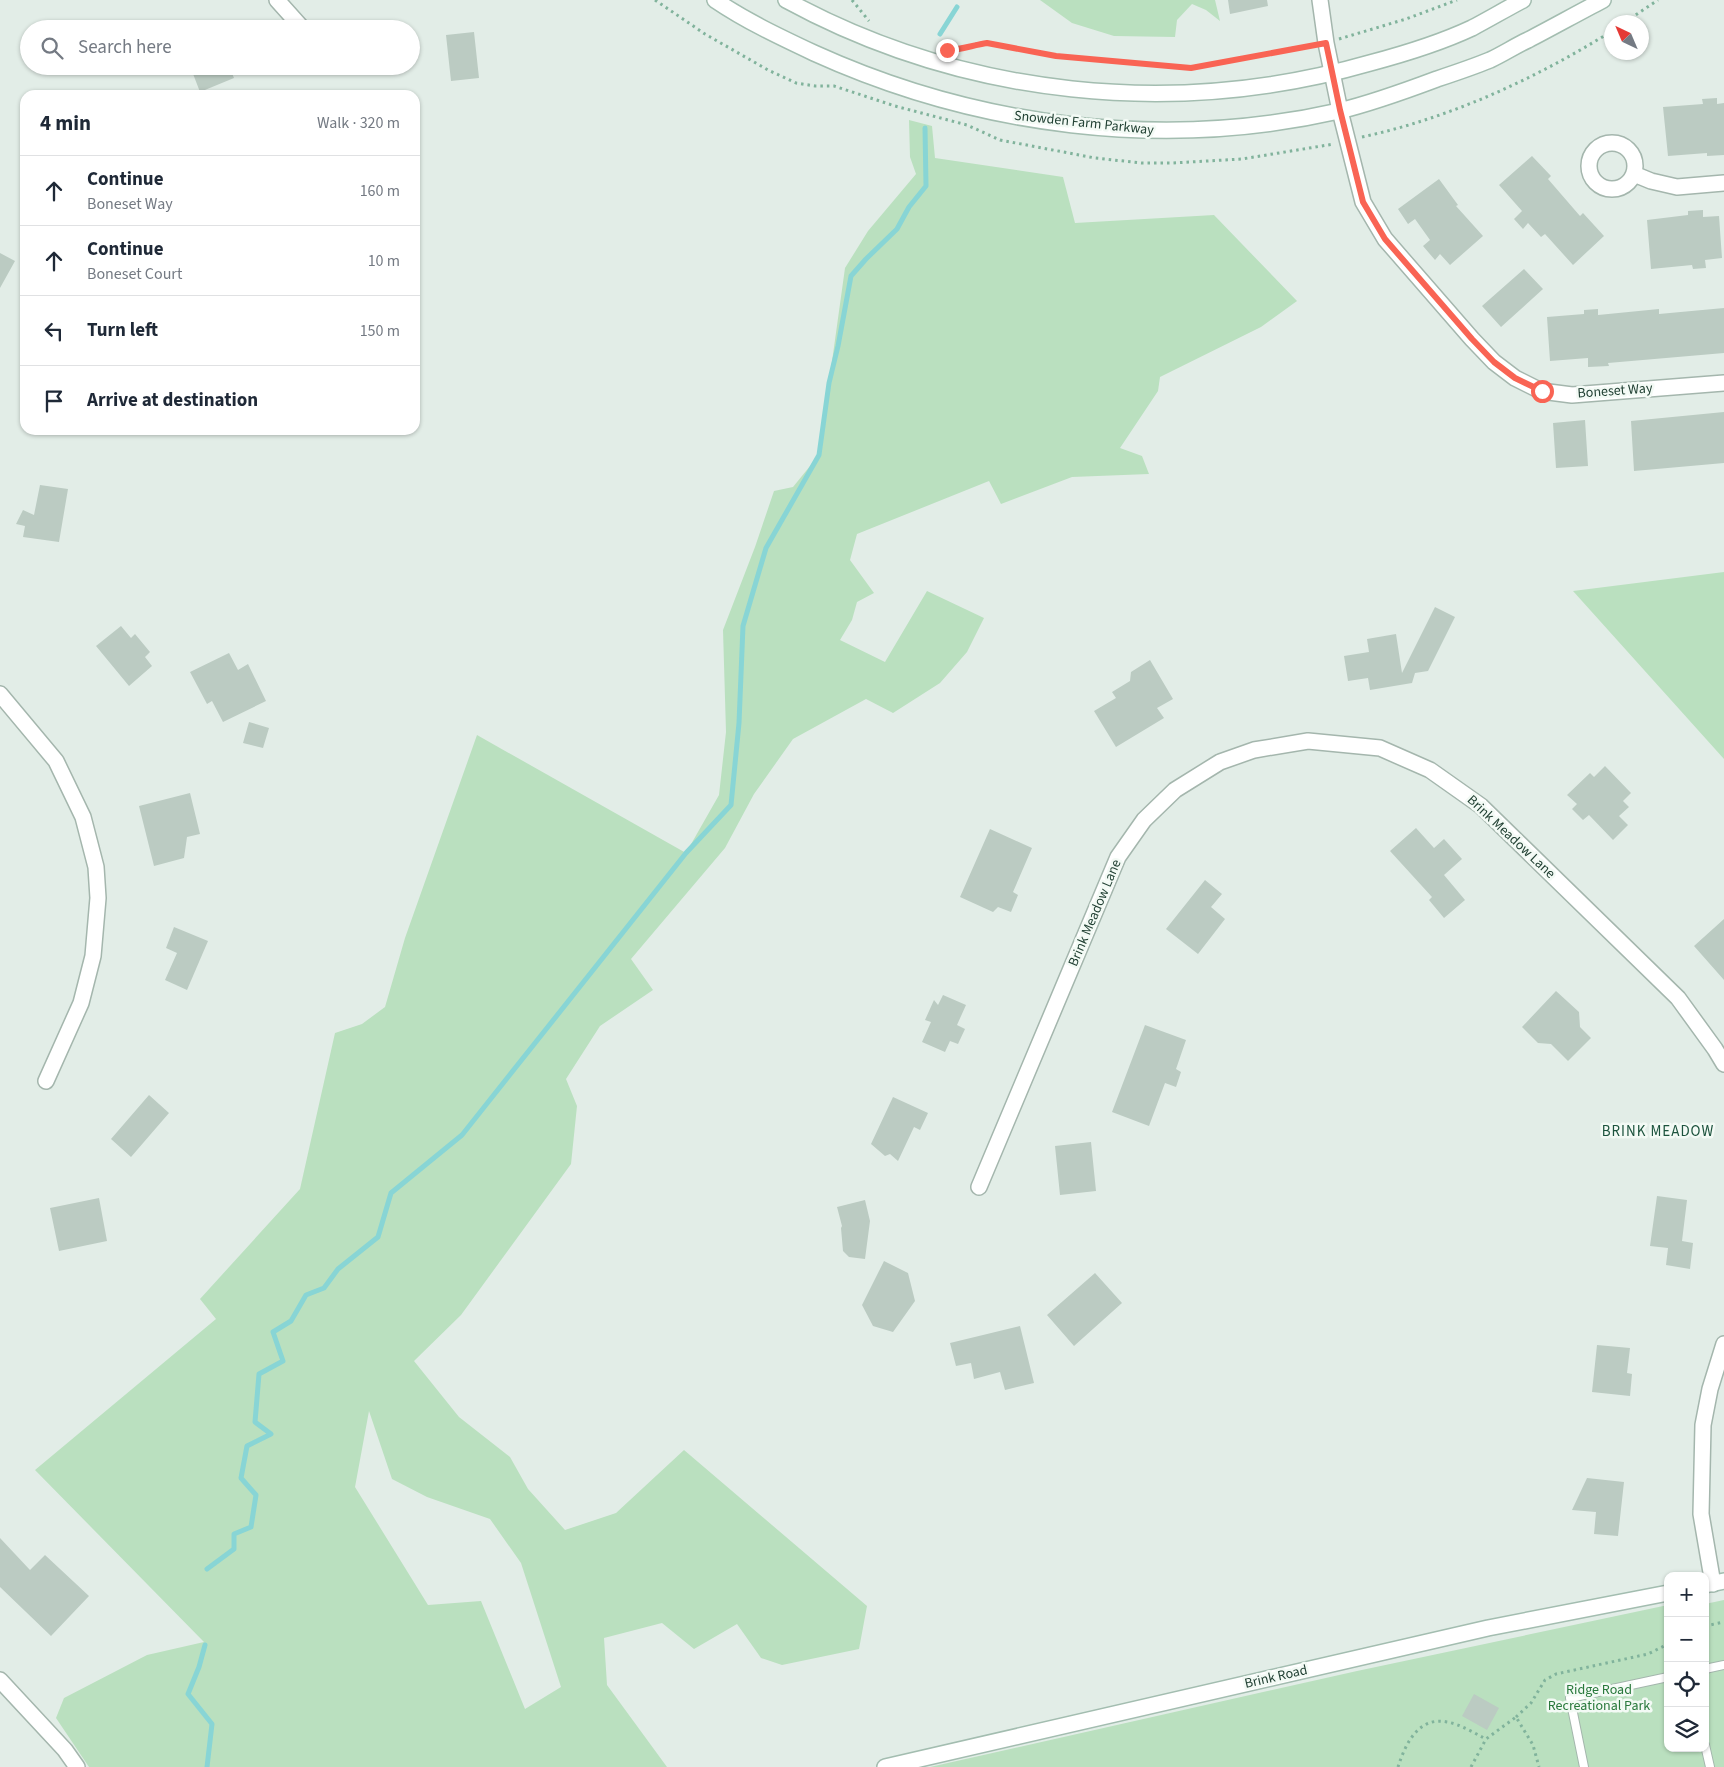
<!DOCTYPE html>
<meta charset="utf-8">
<style>
body{margin:0;font-family:"Source Sans 3",sans-serif;background:#f2f2f3;color:#1f2937}
.controls{position:absolute;right:15px;bottom:15px;display:grid;overflow:hidden;border-radius:10px;box-shadow:0 1px 4px #0004}
.controls button{width:45px;height:45px;display:grid;place-items:center;padding:0;border:0;border-bottom:1px solid #e0e1e3;background:#fff;color:#1f2937;font:25px sans-serif}
.compass{position:absolute;left:1604px;top:15px;width:45px;height:45px;border-radius:50%;background:#fff;box-shadow:0 1px 4px #0004;rotate:316deg}
.stop{position:absolute;width:15px;height:15px;margin:-11px;border:4px solid #f96454;border-radius:50%;background:#fff}
.stop.end{background:#f96454;border-color:#fff;box-shadow:0 1px 5px #0008}
.list{margin:0;padding:0;list-style:none}
h2{display:flex;justify-content:space-between;align-items:center;height:65px;margin:0;padding:0 20px;font-size:21px}
h2 small{font-size:16px;font-weight:400;color:#747a83}
.list li{display:grid;grid-template-columns:32px 1fr auto;gap:15px;align-items:center;box-sizing:border-box;height:70px;padding:0 20px;border-top:1px solid #e0e1e3}
.list b{display:block;font-size:19px;white-space:nowrap}
.list p{margin:0;font-size:16px;white-space:nowrap;color:#747a83}
.list em{font-size:16px;font-style:normal;color:#747a83}
.icon{flex:none;width:28px;height:28px;fill:none;stroke:currentColor;stroke-width:2;stroke-linecap:round;stroke-linejoin:round}
.map{position:relative;flex:none;width:1724px;height:1767px;overflow:hidden}
.search{position:absolute;background:#fff;box-shadow:0 1px 4px #0004;left:20px;top:20px;width:400px;height:55px;display:flex;align-items:center;gap:12px;box-sizing:border-box;padding:0 18px;border-radius:28px;color:#747a83;font-size:19px}
.panel{position:absolute;background:#fff;box-shadow:0 1px 4px #0004;left:20px;top:90px;width:400px;height:345px;border-radius:15px}
.map>svg:first-child{display:block}
</style>
<div class="map">
<svg width="1724" height="1767" viewBox="0 0 1724 1767">
<rect width="100%" height="100%" fill="#e2ede7"/>
<path fill="#bae0bf" fill-rule="evenodd" d="M 1040,0 L 1215,0 L 1220,21 L 1206,10 L 1192,4 L 1177,20 L 1175,37 L 1114,36 L 1072,23 Z
M 909,120 L 932,126 L 935,158 L 1063,177 L 1075,223 L 1214,215 L 1297,301 L 1261,327 L 1160,377 L 1158,391 L 1120,448 L 1142,456 L 1149,474 L 1072,477 L 1001,504 L 989,481 L 857,534 L 850,560 L 874,593 L 857,602 L 852,620 L 840,640 L 885,662 L 927,591 L 984,618 L 967,652 L 940,683 L 893,713 L 866,699 L 793,739 L 754,794 L 725,848 L 631,959 L 653,990 L 600,1026 L 566,1079 L 577,1106 L 571,1164 L 461,1315 L 414,1361 L 459,1417 L 510,1457 L 528,1489 L 565,1530 L 616,1513 L 684,1450 L 867,1606 L 859,1649 L 782,1665 L 761,1658 L 737,1624 L 694,1649 L 662,1623 L 604,1638 L 607,1685 L 667,1767 L 89,1767 L 56,1718 L 64,1698 L 147,1655 L 204,1642 L 35,1470 L 216,1319 L 200,1299 L 300,1189 L 335,1033 L 362,1024 L 385,1007 L 405,938 L 477,735 L 686,853 L 719,795 L 726,732 L 723,630 L 755,547 L 774,491 L 793,487 L 819,455 L 845,268 L 868,231 L 916,174 L 910,157 ZM 369,1411 L 392,1479 L 427,1497 L 490,1519 L 521,1563 L 561,1687 L 525,1709 L 481,1601 L 428,1605 L 355,1487 Z
M 1724,572 L 1724,759 L 1573,591 Z
M 1724,1600 L 1724,1767 L 930,1767 L 1357,1671 L 1668,1605 L 1668,1748 L 1705,1748 L 1705,1604 Z"/>
<g fill="none" stroke-linecap="round" stroke-linejoin="round">
<path stroke="#88d5d5" stroke-width="5" d="M 940,34 L 957,7
M 207,1569 L 234,1549 L 234,1534 L 251,1527 L 256,1495 L 241,1478 L 247,1446 L 271,1434 L 255,1422 L 259,1374 L 283,1361 L 273,1332 L 291,1321 L 306,1295 L 324,1288 L 338,1269 L 378,1237 L 391,1193 L 462,1135 L 686,853 L 731,805 L 739,723 L 743,626 L 766,548 L 819,455 L 829,383 L 838,346 L 851,276 L 866,259 L 897,229 L 909,207 L 926,186 L 925,128
M 205,1645 L 199,1667 L 188,1694 L 212,1724 L 207,1767"/>
</g>
<path fill="#bbcbc2" d="M 1228,0 L 1267,0 L 1268,6 L 1230,14 Z
M 474,32 L 479,78 L 451,81 L 446,35 Z
M 190,66 L 229,66 L 234,78 L 200,92 Z
M 1717,98 L 1717,104 L 1724,103 L 1724,155 L 1707,156 L 1707,153 L 1668,156 L 1663,107 L 1703,104 L 1702,99 Z
M 1532,156 L 1551,176 L 1548,179 L 1580,216 L 1583,213 L 1604,236 L 1573,265 L 1545,234 L 1541,237 L 1528,223 L 1523,229 L 1514,219 L 1522,211 L 1499,185 Z
M 1439,179 L 1458,205 L 1456,206 L 1483,236 L 1450,265 L 1440,254 L 1435,260 L 1423,246 L 1430,240 L 1415,219 L 1408,224 L 1398,209 Z
M 1703,210 L 1703,217 L 1719,216 L 1722,258 L 1705,260 L 1706,268 L 1693,269 L 1692,265 L 1651,269 L 1647,220 L 1688,215 L 1688,211 Z
M 0,253 L 15,261 L 0,288 Z
M 1524,269 L 1543,289 L 1501,327 L 1482,306 Z
M 1724,308 L 1724,353 L 1608,363 L 1609,366 L 1588,367 L 1588,358 L 1550,361 L 1547,317 L 1584,314 L 1584,310 L 1598,309 L 1598,315 L 1659,309 L 1659,314 Z
M 1724,412 L 1724,463 L 1634,471 L 1631,421 Z
M 1585,420 L 1588,466 L 1556,468 L 1553,423 Z
M 40,485 L 68,489 L 59,542 L 23,537 L 25,526 L 16,524 L 23,510 L 34,515 Z
M 1435,607 L 1455,617 L 1428,671 L 1415,673 L 1412,683 L 1370,690 L 1368,678 L 1348,681 L 1344,656 L 1369,652 L 1367,639 L 1396,634 L 1402,673 Z
M 121,626 L 131,638 L 135,634 L 150,652 L 145,657 L 152,666 L 129,686 L 96,646 Z
M 229,653 L 238,670 L 248,664 L 266,701 L 223,722 L 212,701 L 207,704 L 190,672 Z
M 1150,660 L 1173,699 L 1157,708 L 1164,718 L 1116,747 L 1094,711 L 1116,698 L 1112,692 L 1130,681 L 1131,672 Z
M 249,722 L 269,728 L 263,748 L 243,743 Z
M 1605,766 L 1631,793 L 1623,801 L 1629,807 L 1619,816 L 1628,825 L 1613,840 L 1589,815 L 1583,820 L 1572,809 L 1577,804 L 1567,795 L 1590,773 L 1594,777 Z
M 190,793 L 200,834 L 187,837 L 184,858 L 154,866 L 139,806 Z
M 1416,828 L 1434,848 L 1444,839 L 1462,859 L 1444,875 L 1465,900 L 1444,918 L 1429,900 L 1432,897 L 1390,851 Z
M 990,829 L 1032,848 L 1013,892 L 1018,895 L 1011,912 L 998,907 L 993,912 L 960,897 Z
M 1205,880 L 1222,894 L 1211,907 L 1225,919 L 1198,954 L 1166,929 Z
M 1724,919 L 1724,980 L 1694,946 Z
M 174,927 L 208,941 L 187,990 L 165,980 L 177,953 L 166,948 Z
M 1556,991 L 1579,1012 L 1580,1027 L 1591,1038 L 1568,1061 L 1551,1044 L 1538,1043 L 1522,1027 Z
M 943,995 L 966,1005 L 957,1025 L 965,1029 L 958,1044 L 950,1041 L 945,1052 L 922,1042 L 931,1022 L 925,1020 L 934,1000 L 938,1005 Z
M 1145,1025 L 1186,1040 L 1176,1069 L 1181,1072 L 1176,1087 L 1165,1083 L 1149,1126 L 1112,1112 Z
M 149,1095 L 169,1113 L 131,1157 L 111,1139 Z
M 893,1097 L 928,1113 L 920,1130 L 914,1127 L 898,1161 L 890,1154 L 885,1156 L 871,1144 Z
M 1091,1142 L 1096,1191 L 1060,1195 L 1055,1146 Z
M 1657,1196 L 1687,1200 L 1682,1241 L 1693,1243 L 1690,1269 L 1666,1265 L 1668,1248 L 1650,1246 Z
M 99,1198 L 107,1241 L 59,1251 L 50,1208 Z
M 865,1200 L 870,1221 L 865,1259 L 849,1257 L 843,1251 L 841,1228 L 842,1226 L 837,1207 Z
M 884,1261 L 908,1273 L 915,1301 L 893,1332 L 873,1326 L 862,1305 Z
M 1095,1273 L 1122,1303 L 1074,1346 L 1047,1315 Z
M 1020,1326 L 1034,1383 L 1005,1390 L 1000,1372 L 974,1379 L 971,1363 L 956,1366 L 950,1343 Z
M 1597,1345 L 1630,1348 L 1627,1373 L 1632,1374 L 1630,1396 L 1592,1392 Z
M 1587,1478 L 1624,1482 L 1618,1536 L 1594,1534 L 1596,1512 L 1572,1510 Z
M 0,1538 L 30,1570 L 45,1555 L 89,1596 L 51,1636 L 0,1587 Z
M 1474,1694 L 1499,1708 L 1487,1730 L 1462,1716 Z"/>
<g fill="none" stroke-linecap="round" stroke-linejoin="round">
<defs>
<path id="service" d="M 1705,1669 L 1724,1665
M 1705,1745 L 1710,1767
M 1584,1767 L 1570,1698 L 1668,1677"/>
<path id="minor" d="M 277,0 L 303,29
M 1320,0 L 1326,43 L 1340,111 L 1363,202 L 1385,239 L 1472,339 L 1494,362 L 1515,378 L 1541,391 L 1572,395 L 1724,383
M1589 166a23 23 0 1 1 46 0a23 23 0 1 1-46 0Z
M 1634,174 L 1651,181 L 1677,187 L 1724,183
M 0,694 L 56,761 L 83,817 L 96,867 L 98,898 L 93,956 L 81,1003 L 46,1081
M 979,1187 L 1118,857 L 1144,820 L 1175,790 L 1220,762 L 1254,750 L 1308,741 L 1380,748 L 1430,770 L 1481,806 L 1678,998 L 1715,1049 L 1724,1064
M 1713,1584 L 1701,1514 L 1703,1425 L 1710,1389 L 1724,1344
M 0,1680 L 65,1750 L 77,1767"/>
<path id="secondary" d="M 715,0 C 746,21 780,37 814,53 C 977,127 1163,151 1339,111 C 1372,103 1405,91 1437,79 C 1455,73 1473,67 1490,60 C 1503,54 1515,46 1528,40 C 1553,27 1578,13 1603,0
M 786,0 C 964,97 1175,119 1370,63 C 1404,54 1440,43 1472,28 C 1489,19 1506,9 1523,0
M 1705,1585 L 1724,1581
M 885,1767 L 1488,1628 L 1668,1593"/>
</defs>
<use href="#service" stroke="#a4b6ad" stroke-width="10"/>
<use href="#minor" stroke="#a4b6ad" stroke-width="18"/>
<use href="#secondary" stroke="#a3bdb0" stroke-width="18"/>
<path stroke="#81b39c" stroke-width="3" stroke-dasharray="2.5 4" stroke-linecap="butt" d="M 655,0 L 705,34 L 768,70 L 796,83 L 815,86 L 834,86 L 895,106 L 967,125 L 1000,140 L 1095,158 L 1142,163 L 1173,163 L 1242,159 L 1334,144
M 852,0 L 869,21
M 1625,22 L 1658,0
M 1339,39 L 1406,19 L 1457,0
M 957,50 L 976,44 L 987,43 L 1056,56 L 1191,68 L 1311,45
M 1362,137 C 1450,118 1535,79 1612,31
M 1705,1626 L 1724,1622
M 1516,1717 L 1531,1703 L 1545,1680 L 1556,1674 L 1648,1654 L 1668,1644
M 1398,1767 C 1405,1745 1418,1716 1447,1722 C 1460,1724 1474,1733 1486,1739
M 1471,1767 L 1486,1739 L 1516,1717 L 1533,1745 L 1539,1767"/>
<use href="#service" stroke="#fff" stroke-width="8"/>
<use href="#minor" stroke="#fff" stroke-width="15"/>
<use href="#secondary" stroke="#fff" stroke-width="15"/>
</g>
<g fill="none" stroke-linecap="round" stroke-linejoin="round">
<path stroke="#f96454" stroke-width="6" d="M 947,50 C 961,50 973,45 987,43 L 1056,56 L 1191,68 L 1326,43 L 1340,110 L 1363,202 L 1385,239 L 1472,339 L 1494,362 L 1515,378 L 1542,391"/>
</g>
<g text-anchor="middle" dominant-baseline="central" stroke-width="5" stroke-linejoin="round" paint-order="stroke">
<g font-size="14" fill="#214033" stroke="#f3faf5">
<text transform="translate(1084 123) rotate(6)">Snowden Farm Parkway</text>
<text transform="translate(1615 391) rotate(-4)">Boneset Way</text>
<text transform="translate(1511 837) rotate(43)">Brink Meadow Lane</text>
<text transform="translate(1095 913) rotate(-67)">Brink Meadow Lane</text>
<text transform="translate(1276 1677) rotate(-13)">Brink Road</text>
</g>
<g font-size="14" fill="#29793c" stroke="#f3faf5">
<text x="1599" y="1690">Ridge Road<tspan x="1599" dy="16">Recreational Park</tspan></text>
</g>
<g font-size="15" letter-spacing="1" fill="#1c533d" stroke="#f3faf5">
<text x="1658" y="1131">BRINK MEADOW</text>
</g>
</g>
</svg>
<div class="controls">
<button>+</button>
<button>−</button>
<button><svg class="icon" aria-label="locate" viewBox="0 0 24 24"><circle cx="12" cy="12" r="6"/><path d="M12 2v4M12 18v4M2 12h4M18 12h4"/></svg></button>
<button><svg class="icon" aria-label="layers" viewBox="0 0 24 24"><path d="M12 4l9 5-9 5-9-5zM3 14l9 5 9-5"/></svg></button>
</div>
<svg class="compass" viewBox="-18 -18 36 36"><path d="M0-13l5 13h-10z" fill="#e53935"/><path d="M0 13l5-13h-10z" fill="#747a83"/></svg>
<div class="stop" style="left:1542px;top:391px"></div>
<div class="stop end" style="left:947px;top:50px"></div>
<div class="search"><svg class="icon" aria-label="search" viewBox="0 0 24 24"><circle cx="10" cy="10" r="6"/><path d="M15 15l6 6"/></svg>Search here</div>
<section class="panel">
<h2>4 min<small>Walk · 320 m</small></h2>
<ul class="list">
<li><svg class="icon" aria-label="ahead" viewBox="0 0 24 24"><path d="M12 20V5M6 11l6-6 6 6"/></svg><div><b>Continue</b><p>Boneset Way</p></div><em>160 m</em></li>
<li><svg class="icon" aria-label="ahead" viewBox="0 0 24 24"><path d="M12 20V5M6 11l6-6 6 6"/></svg><div><b>Continue</b><p>Boneset Court</p></div><em>10 m</em></li>
<li><svg class="icon" aria-label="left" viewBox="0 0 24 24"><path d="M17 20v-9H6M10 6l-5 5 5 5"/></svg><div><b>Turn left</b></div><em>150 m</em></li>
<li><svg class="icon" aria-label="arrive" viewBox="0 0 24 24"><path d="M6 21V4h12l-3 4 3 4H6"/></svg><div><b>Arrive at destination</b></div></li>
</ul>
</section>
</div>
